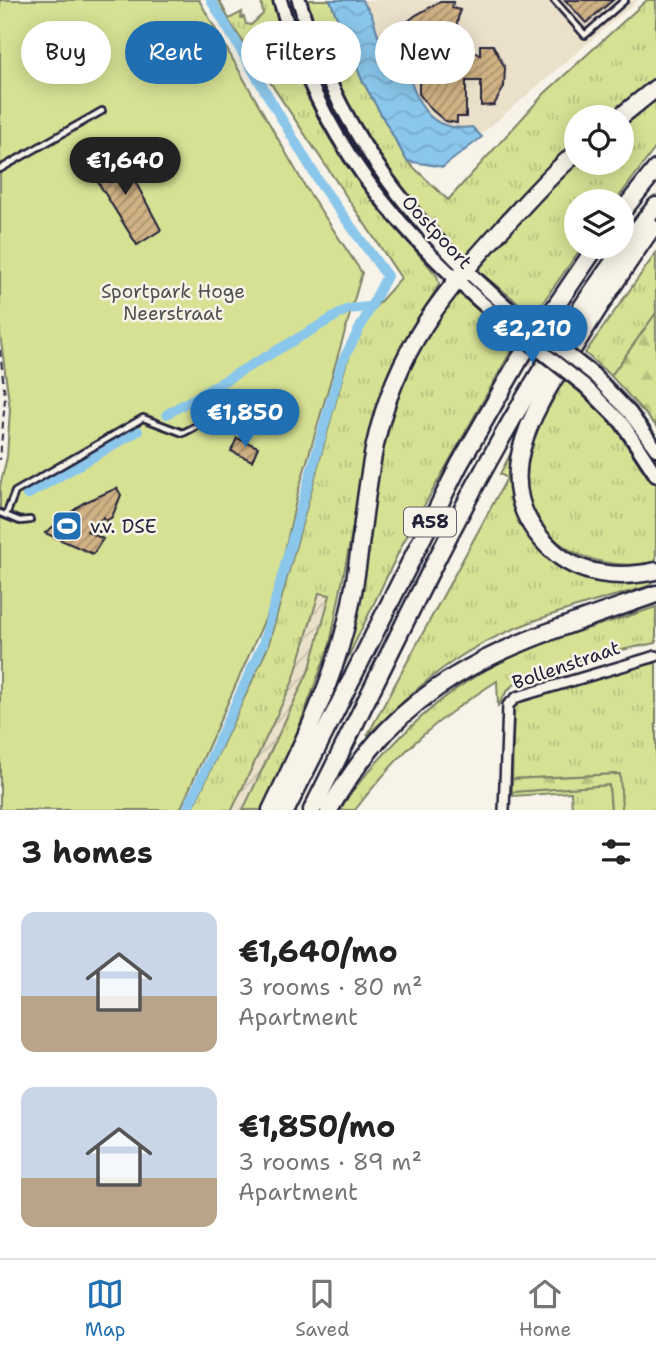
<!DOCTYPE html>
<html lang="en">
<head>
<meta charset="utf-8">
<style>
  body { margin:0; font-family:"Shantell Sans",sans-serif; background:#f2f2f2; color:#222; height:100vh; display:flex; flex-direction:column; font-size:26px; white-space:nowrap }
  * { box-sizing:border-box; margin:0 }
  p { font-size:23px; color:#767676 }
  .icon { flex:none; width:38px; height:38px; fill:none; stroke:currentColor; stroke-width:2; stroke-linecap:round; stroke-linejoin:round }
  .map { position:relative; height:810px; overflow:hidden }
  .drawer { display:flex; flex-direction:column; background:#fff; flex:1 }
  .drawer>* { flex:none }
  .guide { position:absolute; left:21px; top:21px; width:614px; height:63px; display:flex; gap:14px }
  .controls { position:absolute; left:564px; top:105px; display:grid; gap:14px }
  .controls a { display:grid; place-items:center; width:70px; height:70px; border-radius:50%; background:#fff; box-shadow:0 4px 18px #0003; font-size:35px }
  .price { position:absolute; translate:-50% -60px; padding:0 16px; border-radius:24px; background:#1f6fb2; color:#fff; font-size:23px; line-height:46px; filter:drop-shadow(0 2px 4px #0008) }
  .price::after { content:''; position:absolute; left:50%; top:42px; width:21px; height:16px; margin-left:-10px; background:inherit; clip-path:polygon(0 0,100% 0,50% 100%) }
  .price.selected { background:#222; color:#fff }
  ul { padding:0; list-style:none }
  li { display:flex; align-items:center; gap:21px; height:175px; padding:0 21px }
  li span { display:grid; place-items:center; flex:none; width:196px; height:140px; border-radius:14px; color:#555 }
  li>.icon { margin-inline-start:auto }
  span .icon { width:84px; height:84px; fill:#fffc; stroke-width:1 }
  li b { font-size:30px }
  h2 { display:flex; justify-content:space-between; align-items:center; height:84px; padding:0 21px; font-size:30px }
  .chip { padding:0 24px; border-radius:32px; background:#fff; box-shadow:0 4px 18px #0003; font-size:24px; line-height:63px }
  .chip.selected { background:#1f6fb2; color:#fff }
  .dock { display:flex; justify-content:space-around; align-items:center; height:98px; border-top:2px solid #e0e0e0; background:#fff; font-size:19px; color:#767676 }
  .dock a { display:grid; justify-items:center; gap:4px }
  .dock .selected { color:#1f6fb2 }
  .map>svg:first-child { display:block }
  .built { fill:#ebe0ca }
  .industrial { fill:url(#industrial-furrows) }
  .grass { fill:url(#grass-tufts); stroke:#7c8268; stroke-width:2 }
  .forest { fill:url(#forest-firs); stroke:#7c8268; stroke-width:2 }
  .park { fill:#d6e194; stroke:#7c8268; stroke-width:2 }
  .water { fill:url(#water-waves); stroke:#6185a5; stroke-width:2 }
  .lines { fill:none; stroke-linecap:round; stroke-linejoin:round }
  .canal { stroke:#8bc7eb; stroke-width:10 }
  .building { fill:url(#building-hatch); stroke:#22223b; stroke-width:2 }
  .lane-casing { stroke:#22223b; stroke-width:10 }
  .street-casing { stroke:#22223b; stroke-width:14 }
  .secondary-casing { stroke:#22223b; stroke-width:18 }
  .highway-casing { stroke:#22223b; stroke-width:21 }
  .path { stroke:#22223b; stroke-width:2; stroke-dasharray:7 5; stroke-linecap:butt }
  .lane { stroke:#f7f3e8; stroke-width:4.5 }
  .street { stroke:#f7f3e8; stroke-width:9 }
  .secondary { stroke:#f7f3e8; stroke-width:12 }
  .highway { stroke:#f7f3e8; stroke-width:16 }
  .secondary-bridge-casing { stroke:#22223b; stroke-width:18; stroke-linecap:butt }
  .secondary-bridge { stroke:#f7f3e8; stroke-width:12 }
  .labels { text-anchor:middle; dominant-baseline:central; stroke-width:5; stroke-linejoin:round; paint-order:stroke }
  .shield { fill:#f7f3e8; stroke:#62616f; stroke-width:2 }
  .shield-label { font-size:18px; font-weight:bold; fill:#22223b }
  .street-label { font-size:19px; fill:#22223b; stroke:#f7f3e8 }
  .park-label { font-size:19px; fill:#4f5251; stroke:#f7f3e8 }
  .poi-label { font-size:19px; fill:#22223b; stroke:#f7f3e8; text-anchor:start }
</style>
</head>
<body>
<div class="map">
<svg width="656" height="810" viewBox="0 0 656 810">
  <defs>
    <pattern id="industrial-furrows" width="10" height="10" patternUnits="userSpaceOnUse" patternTransform="scale(1.75)"><rect width="10" height="10" fill="#ebe0ca"/><path d="M-1 1l2-2M0 10L10 0M9 11l2-2" fill="none" stroke="#c9c0ae"/></pattern>
    <pattern id="grass-tufts" width="24" height="20" patternUnits="userSpaceOnUse" patternTransform="scale(1.75)"><rect width="24" height="20" fill="#d6e194"/><path d="M3 7l-1-3M5 7V3M7 7l1-3M15 17l-1-3M17 17v-4M19 17l1-3" fill="none" stroke="#b7c180"/></pattern>
    <pattern id="forest-firs" width="22" height="20" patternUnits="userSpaceOnUse" patternTransform="scale(1.75)"><rect width="22" height="20" fill="#d6e194"/><path d="M5 1l3.5 6h-7zM16 11l3.5 6h-7z" fill="#b7c180"/></pattern>
    <pattern id="water-waves" width="16" height="10" patternUnits="userSpaceOnUse" patternTransform="scale(1.75)"><rect width="16" height="10" fill="#8bc7eb"/><path d="M0 5q4-4 8 0t8 0" fill="none" stroke="#78abca"/></pattern>
    <pattern id="building-hatch" width="6" height="6" patternUnits="userSpaceOnUse" patternTransform="scale(1.75)"><rect width="6" height="6" fill="#d0b284"/><path d="M-1 1l2-2M0 6l6-6M5 7l2-2" fill="none" stroke="#a8906d"/></pattern>
  </defs>
  <rect width="100%" height="100%" fill="#f7f3e8"/>
  <filter id="ink" filterUnits="userSpaceOnUse"><feTurbulence type="fractalNoise" baseFrequency=".0143" numOctaves="2"/><feDisplacementMap in="SourceGraphic" scale="14" xChannelSelector="R" yChannelSelector="G"/><feConvolveMatrix kernelMatrix="1 2 1 2 8 2 1 2 1" color-interpolation-filters="sRGB"/></filter>
  <g filter="url(#ink)">
    <!-- built -->
    <path class="built" d="M349,0H638L443,167Z"/>
    <!-- industrial -->
    <path class="industrial" d="M319,592L331,595L310,668L243,810H232L293,682Z"/>
    <!-- grass -->
    <path class="grass" d="M215,0H219L229,19L242,12L241,18L244,17L246,24L251,25L263,14L261,0H273C286,37 298,76 316,111C347,172 393,223 437,276L439,284L399,357L369,446L330,644L292,746L263,810H243L310,668L330,595L319,593L293,681L232,810H192L268,647L349,354L369,314L401,278Z
      M306,0H330L362,80L407,161L448,200L545,93L647,0H656V78L604,117H576V142L474,253L462,256C385,188 335,99 306,0Z
      M656,96V147L616,201H576V247H582L534,315L473,267L576,163H621V123Z
      M656,253V313L611,376L585,353Z
      M456,288L519,337L402,545L313,730L399,381Z
      M566,375L611,417L656,483V562C585,576 513,534 529,454C535,425 554,402 566,375Z
      M521,433L513,473L550,553L649,577L652,585C585,605 511,621 452,662C421,683 394,710 367,736L507,478L500,474Z
      M656,607V643C618,650 548,666 514,685C506,689 503,698 498,706L497,681C433,722 402,749 355,810H337C381,754 434,695 499,663C549,638 603,625 656,607Z
      M656,663V810H622L619,774L512,779L514,706C548,684 616,671 656,663Z
      M609,785L611,810H572L571,792L512,796V792Z"/>
    <!-- forest -->
    <path class="forest" d="M656,313V426L611,376Z
      M620,774L622,810H611L609,785L512,792V779Z"/>
    <!-- park -->
    <path class="park" d="M0,0H199L306,188L362,273L298,492L274,599L180,810H0V486L7,457L10,409L0,334Z"/>
    <!-- water -->
    <path class="water" d="M330,0H362L372,15L381,45L417,54L408,73C419,108 431,132 472,127L482,137L443,167L407,161L362,80Z"/>
    <g class="lines">
      <!-- canal -->
      <path class="canal" d="M167,414L348,309L369,307
        M27,495L138,431
        M187,810L263,644L342,362L387,276L321,185L211,0"/>
    </g>
    <!-- building -->
    <path class="building" d="M565,0H613L586,23Z
      M440,2H453L452,8L460,10L451,50L468,47L480,55V45H493L505,68L504,87L494,105L481,106V81H466V117H457V123L445,121L432,110L419,94V71L440,70L439,53L404,45L407,36L401,34L406,23L416,15Z
      M120,153L161,230L137,245L91,171L95,158Z
      M257,401L261,407L238,420L234,414Z
      M237,438L258,447L252,461L231,451Z
      M117,488L121,495L112,517L106,521L104,517L87,531L103,539L93,554L45,533L83,503Z"/>
    <g class="lines">
      <!-- lane casing -->
      <g class="lane-casing">
        <path id="lane" d="M554,0L585,35L625,0
          M0,169L102,111
          M0,513L20,521L30,520
          M6,515L15,492L143,418L183,433L218,415"/>
      </g>
      <!-- street casing -->
      <g class="street-casing">
        <path id="street" d="M504,810L508,705L517,697L656,656"/>
      </g>
      <!-- secondary casing -->
      <g class="secondary-casing">
        <path id="secondary" d="M280,0C318,137 393,227 499,318
          M299,0C334,124 409,223 506,306
          M593,374L630,413L656,449
          M585,386L622,423L656,475"/>
      </g>
      <!-- highway casing -->
      <g class="highway-casing">
        <path id="highway" d="M620,117L656,88
          M621,213L656,169
          M652,228C626,265 602,302 579,339C538,404 480,482 551,549C579,576 619,579 656,571
          M271,810C299,751 329,692 345,629C361,568 362,506 375,445C396,348 444,292 509,221C530,198 552,173 576,153
          M286,810L459,465L519,360L596,247
          M312,810C416,604 510,387 656,206
          M329,810C410,668 512,645 656,594"/>
      </g>
      <!-- path -->
      <path class="path" d="M0,350L5,398L0,460"/>
      <!-- lane -->
      <use href="#lane" class="lane"/>
      <!-- street -->
      <use href="#street" class="street"/>
      <!-- secondary -->
      <use href="#secondary" class="secondary"/>
      <!-- highway -->
      <use href="#highway" class="highway"/>
      <!-- secondary-bridge casing -->
      <g class="secondary-bridge-casing">
        <path id="secondary-bridge" d="M506,306L593,374
          M499,318L585,386"/>
      </g>
      <!-- secondary-bridge -->
      <use href="#secondary-bridge" class="secondary-bridge"/>
    </g>
  </g>
  <!-- icons -->
  <defs>
    <g id="stadium-square" transform="scale(1.575)"><rect x="-9" y="-9" width="18" height="18" rx="4" fill="#1f6fb2" stroke="#f7f3e8"/><path d="M0-5a6.5 5 0 1 0 0 10a6.5 5 0 1 0 0-10ZM-3.5-1.8h7v3.6h-7Z" fill="#fff"/></g>
  </defs>
  <g fill-rule="evenodd">
    <use href="#stadium-square" x="67" y="526"/>
  </g>
  <g class="labels">
    <!-- shield labels -->
    <rect class="shield" x="404" y="507.5" width="52" height="29" rx="5"/>
    <g class="shield-label">
      <text x="430" y="522">A58</text>
    </g>
    <!-- street labels -->
    <g class="street-label">
      <text transform="translate(437 232) rotate(47)">Oostpoort</text>
      <text transform="translate(566 665) rotate(-19)">Bollenstraat</text>
    </g>
    <!-- park labels -->
    <g class="park-label">
      <text x="173" y="291">Sportpark Hoge<tspan x="173" dy="22">Neerstraat</tspan></text>
    </g>
    <!-- poi labels -->
    <g class="poi-label">
      <text x="90" y="526">v.v. DSE</text>
    </g>
  </g>
</svg>
<div class="controls">
<a><svg class="icon" aria-label="locate" viewBox="0 0 24 24"><circle cx="12" cy="12" r="6"/><path d="M12 2v4M12 18v4M2 12h4M18 12h4"/></svg></a>
<a><svg class="icon" aria-label="layers" viewBox="0 0 24 24"><path d="M12 4l9 5-9 5-9-5zM3 14l9 5 9-5"/></svg></a>
</div>
<b class="price selected" style="left:125px;top:197px">€1,640</b>
<b class="price" style="left:532px;top:365px">€2,210</b>
<b class="price" style="left:245px;top:449px">€1,850</b>
<div class="guide">
<a class="chip">Buy</a>
<a class="chip selected">Rent</a>
<a class="chip">Filters</a>
<a class="chip">New</a>
</div>
</div>
<section class="drawer">
<h2>3 homes<svg class="icon" aria-label="filters" viewBox="0 0 24 24"><path d="M4 7h16M4 17h16"/><circle cx="9" cy="7" r="2"/><circle cx="15" cy="17" r="2"/></svg></h2>
<ul>
<li><span style="background:linear-gradient(#c9d6e8 60%,#b9a48a 0)"><svg class="icon" aria-label="home" viewBox="0 0 24 24"><path d="M3 11l9-7 9 7M6 9v11h12V9"/></svg></span><div><b>€1,640/mo</b><p>3 rooms · 80 m²</p><p>Apartment</p></div></li>
<li><span style="background:linear-gradient(#c9d6e8 65%,#b9a48a 0)"><svg class="icon" aria-label="home" viewBox="0 0 24 24"><path d="M3 11l9-7 9 7M6 9v11h12V9"/></svg></span><div><b>€1,850/mo</b><p>3 rooms · 89 m²</p><p>Apartment</p></div></li>
</ul>
</section>
<nav class="dock">
<a class="selected"><svg class="icon" aria-label="map" viewBox="0 0 24 24"><path d="M3 6l6-2 6 2 6-2v14l-6 2-6-2-6 2zM9 4v14M15 6v14"/></svg>Map</a>
<a><svg class="icon" aria-label="saved" viewBox="0 0 24 24"><path d="M7 4h10v16l-5-4-5 4z"/></svg>Saved</a>
<a><svg class="icon" aria-label="home" viewBox="0 0 24 24"><path d="M3 11l9-7 9 7M6 9v11h12V9"/></svg>Home</a>
</nav>
</body>
</html>
